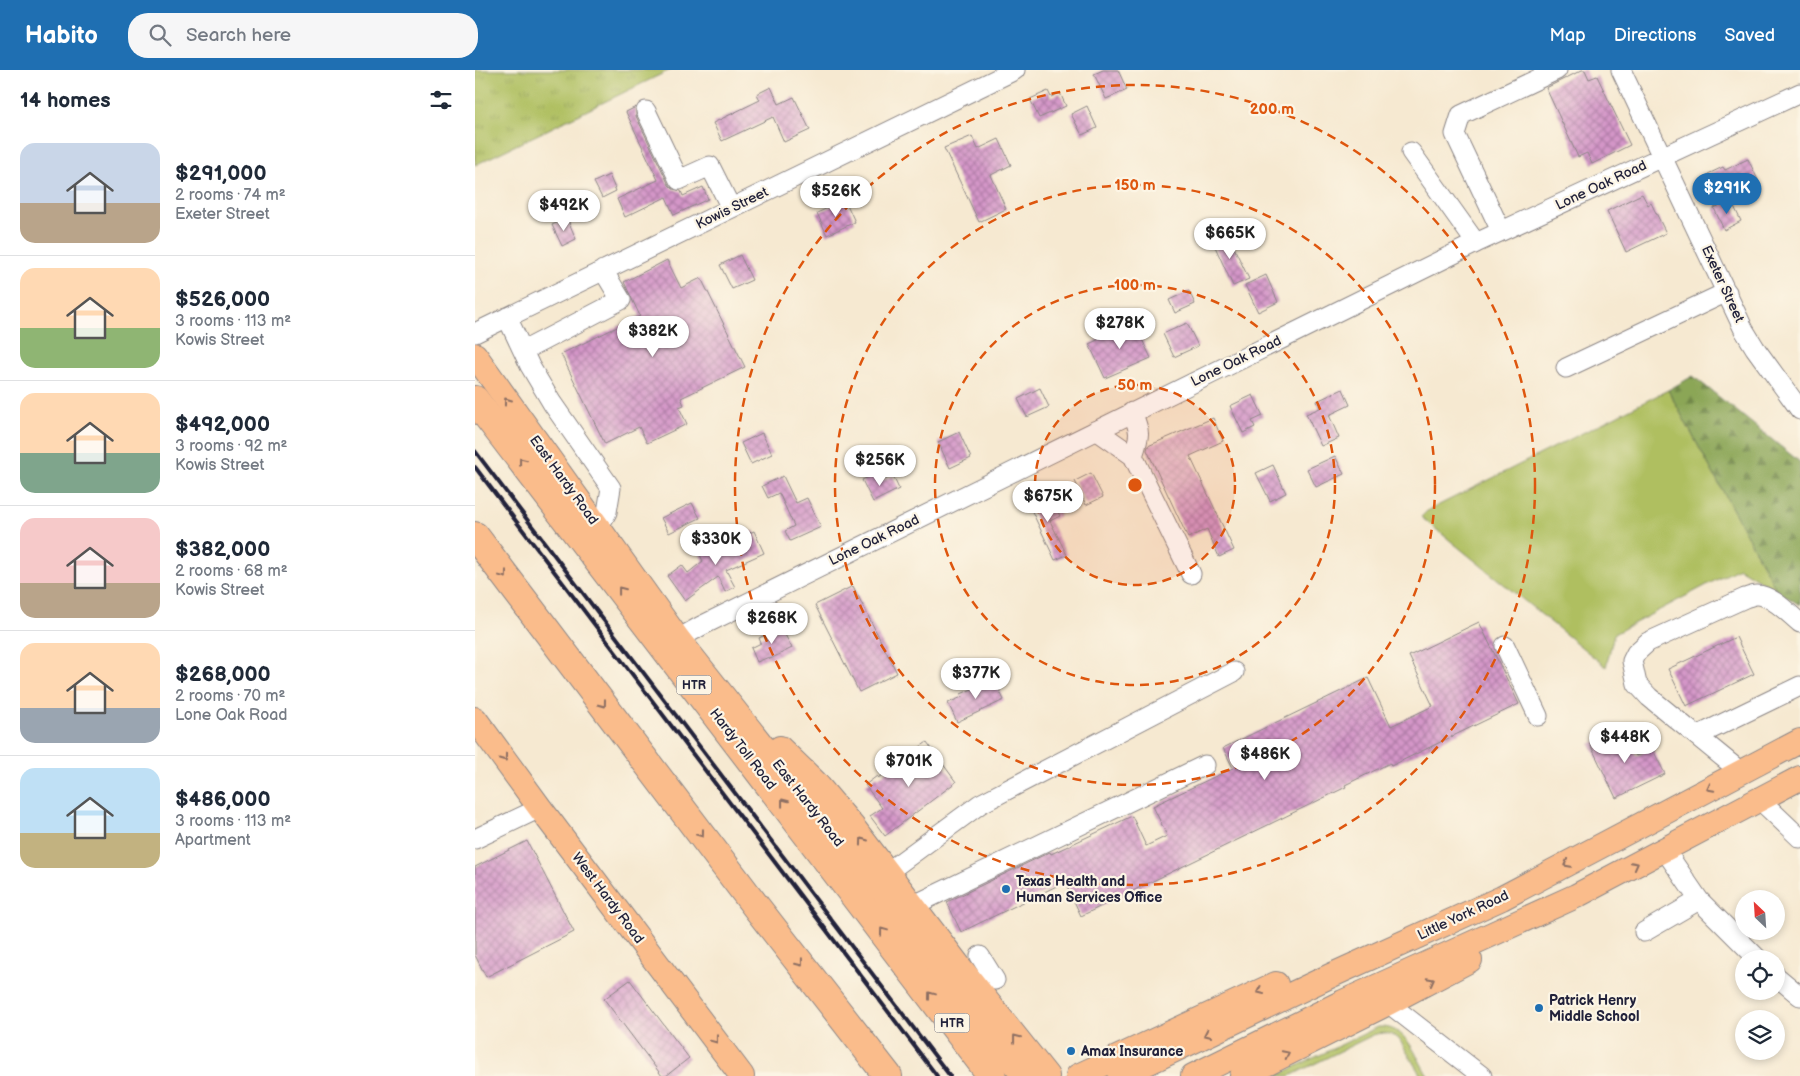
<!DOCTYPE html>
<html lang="en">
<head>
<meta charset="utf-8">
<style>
  body { margin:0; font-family:"Balsamiq Sans",sans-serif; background:#f6f6f7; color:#1f2937; height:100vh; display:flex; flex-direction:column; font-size:19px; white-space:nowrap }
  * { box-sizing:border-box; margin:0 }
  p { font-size:16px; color:#747a83 }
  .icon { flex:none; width:28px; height:28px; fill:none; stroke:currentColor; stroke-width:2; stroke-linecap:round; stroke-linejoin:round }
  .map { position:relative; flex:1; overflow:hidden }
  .side { display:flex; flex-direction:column; background:#fff; width:475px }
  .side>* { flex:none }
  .needle { width:32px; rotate:335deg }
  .tools { position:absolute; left:1260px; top:820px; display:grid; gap:10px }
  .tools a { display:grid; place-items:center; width:50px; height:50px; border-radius:50%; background:#fff; box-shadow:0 2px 8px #0003; font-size:25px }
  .price { position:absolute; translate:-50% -42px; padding:0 11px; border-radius:18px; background:#fff; color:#222; font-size:16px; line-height:32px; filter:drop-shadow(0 1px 2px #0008) }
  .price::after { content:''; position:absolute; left:50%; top:30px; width:15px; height:11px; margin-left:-8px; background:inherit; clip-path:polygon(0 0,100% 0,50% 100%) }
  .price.active { background:#1f6fb2; color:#fff }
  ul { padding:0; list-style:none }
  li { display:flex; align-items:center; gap:15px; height:125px; padding:0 20px }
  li+li { border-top:1px solid #e0e1e3 }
  li span { display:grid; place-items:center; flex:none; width:140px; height:100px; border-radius:15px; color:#555 }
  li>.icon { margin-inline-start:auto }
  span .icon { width:60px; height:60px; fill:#fffc; stroke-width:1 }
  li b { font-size:21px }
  h2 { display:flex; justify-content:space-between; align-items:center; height:60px; padding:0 20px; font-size:21px }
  header { display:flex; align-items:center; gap:30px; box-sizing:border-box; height:70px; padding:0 25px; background:#1f6fb2; color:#fff }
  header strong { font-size:24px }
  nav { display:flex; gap:28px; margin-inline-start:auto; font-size:18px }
  .search { width:350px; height:45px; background:#f6f6f7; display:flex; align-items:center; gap:12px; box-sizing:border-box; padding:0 18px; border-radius:20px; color:#747a83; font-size:19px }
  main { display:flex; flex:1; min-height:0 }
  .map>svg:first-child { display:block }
  .green { fill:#afbf61; stroke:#68704e }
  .forest { fill:url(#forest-firs); stroke:#566449 }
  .park { fill:url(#park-tufts); stroke:#68704e }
  .building { fill:url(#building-cross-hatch) }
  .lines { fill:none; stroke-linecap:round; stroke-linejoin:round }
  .minor-casing { stroke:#8c8686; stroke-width:21 }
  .major-casing { stroke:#8c8686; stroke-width:26 }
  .highway-casing { stroke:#8c8686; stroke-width:30 }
  .minor { stroke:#fff; stroke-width:19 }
  .major { stroke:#fabc8b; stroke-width:24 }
  .highway { stroke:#fabc8b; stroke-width:28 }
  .rail { stroke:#22223b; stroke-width:4 }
  .oneway { stroke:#8e6f63 }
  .ring { fill:none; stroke:#de560e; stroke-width:2.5; stroke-dasharray:9 6 }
  .poi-dot { fill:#1f6fb2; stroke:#fcf5e5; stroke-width:2 }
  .labels { text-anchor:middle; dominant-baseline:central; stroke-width:4.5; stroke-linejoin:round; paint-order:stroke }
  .shield { fill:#fcf5e5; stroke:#63616e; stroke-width:1 }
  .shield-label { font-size:12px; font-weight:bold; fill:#22223b }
  .street-label { font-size:14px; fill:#22223b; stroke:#fcf5e5 }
  .poi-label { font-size:14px; font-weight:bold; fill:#22223b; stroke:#fcf5e5; text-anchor:start }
  .centre { fill:#de560e; stroke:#fcf5e5; stroke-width:2.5 }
  .ring-label { font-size:15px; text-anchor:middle; font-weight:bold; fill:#de560e; stroke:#fcf5e5; stroke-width:4.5; stroke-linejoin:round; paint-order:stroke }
</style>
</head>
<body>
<header>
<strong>Habito</strong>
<div class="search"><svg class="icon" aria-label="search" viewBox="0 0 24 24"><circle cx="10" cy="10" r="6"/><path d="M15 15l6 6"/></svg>Search here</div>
<nav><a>Map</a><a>Directions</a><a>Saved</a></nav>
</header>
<main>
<section class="side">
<h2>14 homes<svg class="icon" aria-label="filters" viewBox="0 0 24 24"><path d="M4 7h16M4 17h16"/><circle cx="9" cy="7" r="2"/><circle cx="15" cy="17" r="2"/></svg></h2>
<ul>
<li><span style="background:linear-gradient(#c9d6e8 60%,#b9a48a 0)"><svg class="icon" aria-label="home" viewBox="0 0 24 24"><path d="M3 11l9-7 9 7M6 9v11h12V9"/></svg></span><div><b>$291,000</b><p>2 rooms · 74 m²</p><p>Exeter Street</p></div></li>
<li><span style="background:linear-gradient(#ffd9b3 60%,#8fb573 0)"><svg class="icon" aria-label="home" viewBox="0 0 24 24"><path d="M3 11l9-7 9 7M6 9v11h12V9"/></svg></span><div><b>$526,000</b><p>3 rooms · 113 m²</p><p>Kowis Street</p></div></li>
<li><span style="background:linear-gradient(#ffd9b3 60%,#7fa58c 0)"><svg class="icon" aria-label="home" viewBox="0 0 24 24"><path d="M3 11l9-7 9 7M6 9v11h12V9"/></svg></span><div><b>$492,000</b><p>3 rooms · 92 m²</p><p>Kowis Street</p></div></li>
<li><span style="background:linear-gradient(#f6c9c9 65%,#b9a48a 0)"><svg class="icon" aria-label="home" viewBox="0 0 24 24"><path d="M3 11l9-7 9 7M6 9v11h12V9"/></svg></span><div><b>$382,000</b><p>2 rooms · 68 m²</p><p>Kowis Street</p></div></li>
<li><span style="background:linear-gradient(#ffd9b3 65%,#9aa5b1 0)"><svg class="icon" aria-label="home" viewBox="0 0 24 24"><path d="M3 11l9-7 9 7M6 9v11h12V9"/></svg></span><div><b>$268,000</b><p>2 rooms · 70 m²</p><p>Lone Oak Road</p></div></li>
<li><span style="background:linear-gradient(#bfe0f5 65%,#c2b280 0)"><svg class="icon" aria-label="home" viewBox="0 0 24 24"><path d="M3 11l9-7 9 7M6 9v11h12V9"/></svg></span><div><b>$486,000</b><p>3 rooms · 113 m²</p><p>Apartment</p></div></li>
</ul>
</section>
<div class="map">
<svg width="1325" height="1006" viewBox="0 0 1325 1006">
  <defs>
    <pattern id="forest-firs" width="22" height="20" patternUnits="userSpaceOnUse" patternTransform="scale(1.25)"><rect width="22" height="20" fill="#8ba657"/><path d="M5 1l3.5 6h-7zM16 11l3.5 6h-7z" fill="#718749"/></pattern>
    <pattern id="park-tufts" width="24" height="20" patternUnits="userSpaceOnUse" patternTransform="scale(1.25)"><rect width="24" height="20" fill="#afbf61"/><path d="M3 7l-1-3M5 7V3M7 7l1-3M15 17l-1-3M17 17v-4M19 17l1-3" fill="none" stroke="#96a455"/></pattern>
    <pattern id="building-cross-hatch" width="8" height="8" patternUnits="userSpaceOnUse" patternTransform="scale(1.25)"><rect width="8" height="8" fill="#d496c8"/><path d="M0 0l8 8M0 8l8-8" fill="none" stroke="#ac7aa4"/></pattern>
  </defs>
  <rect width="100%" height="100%" fill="#fcf5e5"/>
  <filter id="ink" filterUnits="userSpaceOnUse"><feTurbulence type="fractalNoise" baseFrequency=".02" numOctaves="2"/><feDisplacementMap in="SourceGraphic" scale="10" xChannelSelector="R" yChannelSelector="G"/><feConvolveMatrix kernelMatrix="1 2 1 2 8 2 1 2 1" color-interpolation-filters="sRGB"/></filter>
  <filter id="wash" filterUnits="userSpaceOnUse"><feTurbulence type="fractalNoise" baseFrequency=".0096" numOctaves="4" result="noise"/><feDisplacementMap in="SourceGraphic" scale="20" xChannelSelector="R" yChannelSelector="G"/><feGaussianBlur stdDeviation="1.12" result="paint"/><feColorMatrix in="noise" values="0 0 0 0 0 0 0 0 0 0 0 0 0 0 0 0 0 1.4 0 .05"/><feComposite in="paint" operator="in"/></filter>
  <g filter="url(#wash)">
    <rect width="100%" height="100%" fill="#f6e9d1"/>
    <!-- green -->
    <path class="green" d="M1193,320L1302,521L1264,498L1139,564L1131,597L946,447L952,441Z
      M903,957C932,955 940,985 953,1006H946L924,969C916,963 908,962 898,965L815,1006H801Z"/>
    <!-- forest -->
    <path class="forest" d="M1218,306L1325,392V535L1302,521L1193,320Z"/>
    <!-- park -->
    <path class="park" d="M0,0H195L0,95Z"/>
    <g id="blocks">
      <!-- building -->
      <path class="building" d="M628,0H643L652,20L631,29L619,4Z
        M1107,0H1110L1114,9L1122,6L1155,75L1117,94L1112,83L1103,87L1071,18Z
        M296,17L304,34L319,27L335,60L309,72L298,47L247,71L238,53L285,30L282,24Z
        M573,21L576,27L585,23L591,36L564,48L555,29Z
        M612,36L622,58L607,65L596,44Z
        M161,37V46L194,115L198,119L206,121L208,126L228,117L233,129L199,145L191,127L150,147L142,129L183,110L151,42Z
        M497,66L503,79L524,69L536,95L516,105L531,139L504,152L469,78Z
        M1273,89L1283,110L1245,128L1233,104L1248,97L1250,100Z
        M134,105L141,121L127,128L119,112Z
        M1167,124L1173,135L1176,133L1191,163L1151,182L1132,141Z
        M370,130L380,152L352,165L342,143Z
        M1256,130L1266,151L1249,160L1239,138Z
        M92,148L101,169L87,176L77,155Z
        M752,163L774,209L758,216L737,170Z
        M265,185L277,210L257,219L245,195Z
        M192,190L206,218L226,208L270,297L206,328L209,335L204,337L212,354L172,373L164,357L130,374L86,284L165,246L149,212Z
        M791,205L803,232L783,242L770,215Z
        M714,221L720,234L700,243L694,230Z
        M658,251L676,288L630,308L614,274L641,261L640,259Z
        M712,253L723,276L699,287L688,264Z
        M565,318L574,337L552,347L543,329Z
        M868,319L875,335L854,345L864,368L846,376L831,344L845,338L842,331Z
        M778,325L788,346L777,351L780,357L768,363L755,336Z
        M738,348L748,371L715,386L759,480L744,487L732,459L713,468L672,380L673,376Z
        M484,362L496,388L475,398L463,372Z
        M287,363L297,384L276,394L266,373Z
        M860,386L869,404L841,417L832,399Z
        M798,395L811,423L795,431L781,403Z
        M616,403L628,427L611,435L600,411Z
        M400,404L404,412L418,406L424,419L398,432L387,410Z
        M308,406L321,433L332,428L346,457L315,471L310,461L319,456L304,423L293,428L287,416Z
        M574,423L585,446L575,451L592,485L580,490L553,433Z
        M217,433L225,448L194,463L186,448Z
        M279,461L289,483L251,500L260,517L250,522L243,507L210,531L192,506L207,495L213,503L228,491L225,485Z
        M378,516L422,603L384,622L340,535Z
        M1004,552L1044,634L916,696L915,693L870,715L871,717L606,846L590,812L486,862L472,832L575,782L576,784L657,746L671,776L692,766L678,736L758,698L748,678L893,608L916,656L958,636L934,586Z
        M306,557L317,578L295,589L294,587L282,592L276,578L286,573L284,568Z
        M1261,567L1279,604L1211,636L1193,599Z
        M519,609L529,630L482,652L473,633L487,627L486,624Z
        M1148,659L1161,686L1177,678L1190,704L1141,728L1115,674Z
        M452,672L481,712L410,766L395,746L407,738L390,715L402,706L403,708Z
        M52,771L99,862L11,907L0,885V797Z
        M155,910L214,988L191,1006H187L129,929Z"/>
    </g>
  </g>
  <g filter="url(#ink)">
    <use href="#blocks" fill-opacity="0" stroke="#8c8686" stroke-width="1"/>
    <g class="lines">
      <!-- minor casing -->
      <g class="minor-casing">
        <path id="minor" d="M1146,0L1269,260L1280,278L1325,340
          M171,41L204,110L235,96L256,138
          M936,82L1001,173
          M1026,161L980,64L986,45L1082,0
          M32,247L55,296L77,333L136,418L132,442L123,458
          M0,263L540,0
          M48,281L146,230L128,200
          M1091,298L1252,222
          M657,342C666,363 665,365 658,386
          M621,360L658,386L716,504
          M203,569L226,556L1001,173L1325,23
          M1030,576L1063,646
          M1222,666L1325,616
          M1266,702L1174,627L1162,614L1157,591L1161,583L1173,572L1270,528C1274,527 1278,525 1282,525C1297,525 1314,544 1325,553
          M1284,729L1325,768
          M0,769L65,738
          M1189,779L1224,830L1283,889
          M411,803L505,734L759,602
          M437,836L730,695
          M1169,862L1224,830
          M505,886L520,910
          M1301,906L1325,926
          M913,933L1007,1006"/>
      </g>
      <!-- major casing -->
      <g class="major-casing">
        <path id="major" d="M0,285L203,569L549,1006
          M0,649L65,738L267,1006
          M305,678L339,711L378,757L484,896L572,1006
          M603,1006L801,914
          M645,1006L855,906L1027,828L1325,671
          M718,1006L868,932L1101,826L1325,708
          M767,1006L913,933L995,890"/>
      </g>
      <!-- highway casing -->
      <g class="highway-casing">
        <path id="highway" d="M0,330L517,1006
          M0,466L282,838L413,1006"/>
      </g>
      <!-- minor -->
      <use href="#minor" class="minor"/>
      <!-- major -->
      <use href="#major" class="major"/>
      <!-- highway -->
      <use href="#highway" class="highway"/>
      <!-- rail -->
      <path class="rail" d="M0,381L475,1006
        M0,397L462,1006"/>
    </g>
    <!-- one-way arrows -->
    <defs><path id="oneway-chevron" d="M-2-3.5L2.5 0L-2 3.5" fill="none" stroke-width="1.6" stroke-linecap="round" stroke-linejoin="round" transform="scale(1.25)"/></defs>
    <g class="oneway">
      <use href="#oneway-chevron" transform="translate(32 331) rotate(-126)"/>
      <use href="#oneway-chevron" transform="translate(47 391) rotate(-128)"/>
      <use href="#oneway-chevron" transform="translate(29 505) rotate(53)"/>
      <use href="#oneway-chevron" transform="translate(146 520) rotate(-128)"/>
      <use href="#oneway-chevron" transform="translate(128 634) rotate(53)"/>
      <use href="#oneway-chevron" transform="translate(29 688) rotate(54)"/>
      <use href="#oneway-chevron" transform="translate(1235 718) rotate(152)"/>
      <use href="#oneway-chevron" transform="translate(309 732) rotate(-128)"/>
      <use href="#oneway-chevron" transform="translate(226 764) rotate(53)"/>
      <use href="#oneway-chevron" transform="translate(388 771) rotate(-126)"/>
      <use href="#oneway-chevron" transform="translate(1092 794) rotate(152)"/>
      <use href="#oneway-chevron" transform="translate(1160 795) rotate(-28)"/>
      <use href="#oneway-chevron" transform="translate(408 861) rotate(-127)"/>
      <use href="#oneway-chevron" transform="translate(325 893) rotate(52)"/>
      <use href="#oneway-chevron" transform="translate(956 911) rotate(-28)"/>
      <use href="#oneway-chevron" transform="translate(785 921) rotate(156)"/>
      <use href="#oneway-chevron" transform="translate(456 925) rotate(-127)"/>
      <use href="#oneway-chevron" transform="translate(732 964) rotate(155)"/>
      <use href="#oneway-chevron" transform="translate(541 968) rotate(-128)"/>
      <use href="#oneway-chevron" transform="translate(240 970) rotate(53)"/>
      <use href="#oneway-chevron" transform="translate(811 984) rotate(-26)"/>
    </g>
  </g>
  <!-- distance rings -->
  <circle cx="660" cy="415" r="100" fill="#de560e" fill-opacity=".12"/>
  <g class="ring">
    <circle cx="660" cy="415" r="100"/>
    <circle cx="660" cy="415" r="200"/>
    <circle cx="660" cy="415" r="300"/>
    <circle cx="660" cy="415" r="400"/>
  </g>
  <!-- markers -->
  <g class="poi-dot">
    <circle cx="531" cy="819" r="5"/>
    <circle cx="1064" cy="938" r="5"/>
    <circle cx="596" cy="981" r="5"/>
  </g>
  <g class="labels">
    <!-- shield labels -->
    <g class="shield">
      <rect x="201.5" y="605.5" width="35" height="19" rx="4"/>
      <rect x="459.5" y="943.5" width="35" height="19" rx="4"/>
    </g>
    <g class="shield-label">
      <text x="219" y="615">HTR</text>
      <text x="477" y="953">HTR</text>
    </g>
    <!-- street labels -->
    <g class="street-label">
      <text transform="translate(1126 115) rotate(-25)">Lone Oak Road</text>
      <text transform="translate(257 138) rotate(-26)">Kowis Street</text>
      <text transform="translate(1248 214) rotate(65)">Exeter Street</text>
      <text transform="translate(761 291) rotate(-26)">Lone Oak Road</text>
      <text transform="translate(89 410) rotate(54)">East Hardy Road</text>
      <text transform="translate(399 470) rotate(-26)">Lone Oak Road</text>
      <text transform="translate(268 679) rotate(52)">Hardy Toll Road</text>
      <text transform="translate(333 733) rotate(52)">East Hardy Road</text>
      <text transform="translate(133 828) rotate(53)">West Hardy Road</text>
      <text transform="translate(988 845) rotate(-25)">Little York Road</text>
    </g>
    <!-- poi labels -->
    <g class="poi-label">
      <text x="541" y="811">Texas Health and<tspan x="541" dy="16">Human Services Office</tspan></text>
      <text x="1074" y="930">Patrick Henry<tspan x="1074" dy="16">Middle School</tspan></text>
      <text x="606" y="981">Amax Insurance</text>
    </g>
  </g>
  <circle cx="660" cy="415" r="8" class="centre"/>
  <g class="ring-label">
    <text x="797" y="44">200 m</text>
    <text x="660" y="120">150 m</text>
    <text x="660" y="220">100 m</text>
    <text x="660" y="320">50 m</text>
  </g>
</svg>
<div class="tools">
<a><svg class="needle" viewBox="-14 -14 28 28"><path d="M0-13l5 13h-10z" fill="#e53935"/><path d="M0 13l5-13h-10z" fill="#747a83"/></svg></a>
<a><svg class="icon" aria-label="locate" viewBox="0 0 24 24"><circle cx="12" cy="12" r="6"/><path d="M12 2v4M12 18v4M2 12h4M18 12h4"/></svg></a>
<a><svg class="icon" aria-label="layers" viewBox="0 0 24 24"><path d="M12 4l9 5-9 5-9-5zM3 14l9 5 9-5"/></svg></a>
</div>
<b class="price active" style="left:1252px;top:145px">$291K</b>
<b class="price" style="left:361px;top:148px">$526K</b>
<b class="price" style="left:89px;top:162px">$492K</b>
<b class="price" style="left:755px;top:190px">$665K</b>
<b class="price" style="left:645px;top:280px">$278K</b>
<b class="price" style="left:178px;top:288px">$382K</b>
<b class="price" style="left:405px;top:417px">$256K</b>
<b class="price" style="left:573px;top:453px">$675K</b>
<b class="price" style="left:241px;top:496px">$330K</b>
<b class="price" style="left:297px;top:575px">$268K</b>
<b class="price" style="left:501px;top:630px">$377K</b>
<b class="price" style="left:1150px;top:694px">$448K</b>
<b class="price" style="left:790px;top:711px">$486K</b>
<b class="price" style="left:434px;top:718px">$701K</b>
</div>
</main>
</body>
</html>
